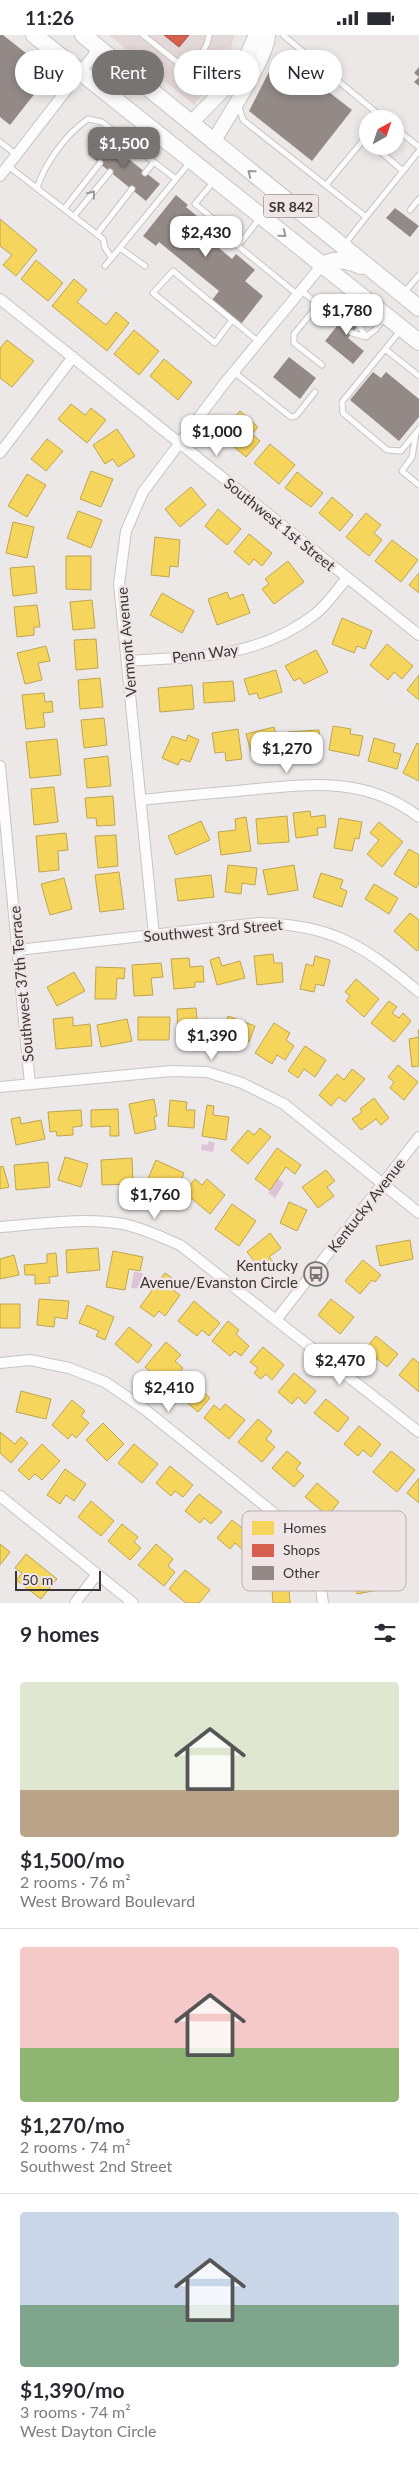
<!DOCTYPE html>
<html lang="en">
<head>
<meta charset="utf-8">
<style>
  body { margin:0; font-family:Lato,sans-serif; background:#f2f2f3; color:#2b2b33; height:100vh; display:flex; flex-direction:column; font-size:19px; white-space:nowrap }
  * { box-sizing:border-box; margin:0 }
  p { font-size:16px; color:#7c7c81 }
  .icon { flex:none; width:28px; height:28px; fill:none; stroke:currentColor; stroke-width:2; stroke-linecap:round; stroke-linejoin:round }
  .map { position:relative; height:1568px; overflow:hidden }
  .panel { display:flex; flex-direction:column; background:#fff; flex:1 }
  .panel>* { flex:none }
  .top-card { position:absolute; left:15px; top:15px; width:390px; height:45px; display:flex; gap:10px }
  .needle { width:32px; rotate:40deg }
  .tools { position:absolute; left:359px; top:75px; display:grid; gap:10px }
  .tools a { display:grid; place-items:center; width:45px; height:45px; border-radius:50%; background:#fff; box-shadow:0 2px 8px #0003; font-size:25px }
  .scale { position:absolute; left:15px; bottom:12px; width:86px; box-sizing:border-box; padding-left:5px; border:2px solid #3a3636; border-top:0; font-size:14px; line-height:18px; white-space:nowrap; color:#3a3636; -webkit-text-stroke:4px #f0e5e6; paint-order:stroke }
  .price { position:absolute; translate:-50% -42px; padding:0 11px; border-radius:10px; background:#fff; color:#222; font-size:16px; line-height:32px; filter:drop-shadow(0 1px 2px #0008) }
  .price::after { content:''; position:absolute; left:50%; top:30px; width:15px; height:11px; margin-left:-8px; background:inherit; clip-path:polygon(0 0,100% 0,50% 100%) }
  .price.current { background:#797474; color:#fff }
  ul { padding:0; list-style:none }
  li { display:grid; align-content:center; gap:10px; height:265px; padding:0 20px }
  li+li { border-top:1px solid #e1e1e2 }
  li span { display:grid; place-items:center; height:155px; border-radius:5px; color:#555 }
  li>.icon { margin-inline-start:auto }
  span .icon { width:90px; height:90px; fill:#fffc; stroke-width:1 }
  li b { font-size:21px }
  h2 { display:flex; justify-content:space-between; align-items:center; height:60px; padding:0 20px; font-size:21px }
  .tag { padding:0 18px; border-radius:22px; background:#fff; box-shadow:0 2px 8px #0003; font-size:18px; line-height:45px }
  .tag.current { background:#797474; color:#fff }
  .status { display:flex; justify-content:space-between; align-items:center; height:35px; padding:0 25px; background:#fff; direction:ltr }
  .status svg { height:14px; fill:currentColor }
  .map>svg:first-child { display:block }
  .built { fill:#e4d7d8 }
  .water { fill:#dcc3d6 }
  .homes { fill:#f6d55c; stroke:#bea551 }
  .shops { fill:#d6604d; stroke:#a75346 }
  .building { fill:#938a88 }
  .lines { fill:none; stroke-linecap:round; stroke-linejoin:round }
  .service-casing { stroke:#c8c4c4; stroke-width:7 }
  .minor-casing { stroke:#c8c4c4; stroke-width:12 }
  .tertiary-casing { stroke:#c8c4c4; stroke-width:16 }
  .primary-casing { stroke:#c8c4c4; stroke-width:18 }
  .path { stroke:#c9c6c6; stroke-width:2; stroke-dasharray:4 2.5; stroke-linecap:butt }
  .service { stroke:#fcfcfc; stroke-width:5 }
  .minor { stroke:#fcfcfc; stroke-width:10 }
  .tertiary { stroke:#fcfcfc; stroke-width:14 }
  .primary { stroke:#fcfcfc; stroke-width:16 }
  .oneway { stroke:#9b9999 }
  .labels { text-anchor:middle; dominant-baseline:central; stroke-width:5; stroke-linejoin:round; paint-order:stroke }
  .shield { fill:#f0e5e6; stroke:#716a6b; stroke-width:1 }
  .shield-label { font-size:14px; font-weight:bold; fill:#3a3636 }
  .street-label { font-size:15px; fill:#3a3636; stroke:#f0e5e6 }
  .poi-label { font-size:15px; fill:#3a3636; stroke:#f0e5e6; text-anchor:end }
  .key { fill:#f0e5e6; stroke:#b9b0b1; stroke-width:1 }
  .key-label { font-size:14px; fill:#3a3636 }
</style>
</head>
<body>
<div class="status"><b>11:26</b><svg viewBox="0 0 49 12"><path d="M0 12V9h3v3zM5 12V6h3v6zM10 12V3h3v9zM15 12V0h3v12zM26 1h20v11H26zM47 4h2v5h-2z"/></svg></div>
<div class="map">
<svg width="419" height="1568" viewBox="0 0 419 1568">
  <rect width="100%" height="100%" fill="#ede8e8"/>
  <!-- built -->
  <path class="built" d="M109,0H234L229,22L194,70Z"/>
  <!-- water -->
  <path class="water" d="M209,1106L215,1108L213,1117L201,1115L202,1109L208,1110Z
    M277,1143L284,1148L275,1163L268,1158Z
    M134,1237L143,1238L141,1254L131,1253Z"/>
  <!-- homes -->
  <path class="homes" d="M0,184L37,215L16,241L3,230L12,220L0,211Z
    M36,225L63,248L48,266L21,244Z
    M74,244L87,255L77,267L106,290L116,277L129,288L107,316L52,271Z
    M134,295L159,316L139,340L114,319Z
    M7,305L34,326L12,352L0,343V313Z
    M164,324L192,347L178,365L150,341Z
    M71,369L85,380L91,373L106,385L87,408L58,384Z
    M240,376L258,392L252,399L260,406L246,422L220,400Z
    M117,394L135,421L118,432L113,424L105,429L93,410Z
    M47,404L63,416L46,436L31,424Z
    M270,409L295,430L279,449L254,428Z
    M91,436L113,444L101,472L80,464Z
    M297,437L323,458L311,472L285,453Z
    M27,439L46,450L27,482L8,471Z
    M191,452L206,470L180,492L165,474Z
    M332,462L353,480L340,496L319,478Z
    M218,474L241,494L227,510L205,491Z
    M78,476L102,485L91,513L67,503Z
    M366,478L381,490L374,498L382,505L369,521L346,502Z
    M13,487L34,492L27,523L6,518Z
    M249,499L272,518L262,531L254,524L249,530L234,517Z
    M155,502L180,505L178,532L170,531L169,542L151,540Z
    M392,505L418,525L401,547L375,526Z
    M66,521H91V555L66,554Z
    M288,526L304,547L274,569L262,554L269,549L265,544Z
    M34,531L37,558L13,561L10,533Z
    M419,538V558L409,550Z
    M227,557L230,564L243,559L250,578L217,590L208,564Z
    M162,558L194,576L182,598L150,580Z
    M92,565L95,593L73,595L70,567Z
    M37,570L40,592H34V600L17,602L14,572Z
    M342,583L372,596L365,614L357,611L354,618L332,609Z
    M96,604L98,633L76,635L74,605Z
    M387,609L413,631L402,644L394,637L388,645L370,630Z
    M46,611L50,626L38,628L42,645L25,649L17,618Z
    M316,615L328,637L304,649L300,643L294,646L285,631Z
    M276,635L282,657L259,664L257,658L249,660L244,644Z
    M419,640V665L407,655Z
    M100,643L103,672L80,674L78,645Z
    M233,646L235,666L204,668L203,648Z
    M192,650L194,674L160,677L158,653Z
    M44,658L45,667L52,666L53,677L43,678L45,692L26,694L22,660Z
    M104,683L107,710L84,713L81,685Z
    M333,691L351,694L350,699L363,701L359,721L329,715Z
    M274,692L281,718L268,721L267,713L251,717L246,699Z
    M238,694L242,724L226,726L225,717L215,718L212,698Z
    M319,695L321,717L290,720L288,697Z
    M188,700L199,705L190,727L181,724L178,730L162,723L172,701L186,706Z
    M374,703L395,709L393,717L401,719L397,734L368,726Z
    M57,704L61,740L30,743L26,707Z
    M417,708L419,709V746L403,738Z
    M108,721L111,751L87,753L84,724Z
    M54,752L58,787L34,790L31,754Z
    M113,761L115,790L97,791L96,783H87L85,763Z
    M310,776L311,782L325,780L326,792L317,793L318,800L296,803L293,778Z
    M287,781L289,807L258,809L256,784Z
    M246,782L251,816L221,820L218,797L236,795L235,784Z
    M339,783L362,787L359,804L355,803L352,816L334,813Z
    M201,786L210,805L176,820L168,801Z
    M379,787L403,807L382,832L367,819L379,805L370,798Z
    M66,798L68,815L58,816L59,835L39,837L36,801Z
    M116,800L118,831L98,833L95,801Z
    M409,814L419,820V848L416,853L394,839Z
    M228,830L257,833L255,850L242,848L241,859L225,857Z
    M294,830L298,855L268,860L263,835Z
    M119,837L124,874L100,877L95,840Z
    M321,838L343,845L340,853L347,856L342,872L313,862Z
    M211,840L214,862L178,866L175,844Z
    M64,843L72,874L50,880L41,849Z
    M374,849L398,863L389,879L365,864Z
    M410,878L419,885V913L417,916L394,896Z
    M273,919L274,928H282L283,947L257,950L254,921Z
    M315,921L330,925L324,951L316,949L314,957L300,954L306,929L313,931Z
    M219,922L222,931L240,926L245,943L217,950L210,925Z
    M189,923L190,932L203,931L204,947H195V952L174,954L171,924Z
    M161,928L163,942L151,943L153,960L134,961L132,930Z
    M96,932L125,933L124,944L117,943L116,964H95Z
    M74,937L85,956L57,971L47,952Z
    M356,944L379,964L364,982L346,966L350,961L345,957Z
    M389,966L397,972L392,978L399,983L403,978L411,986L394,1007L371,988Z
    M196,973L197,985L207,984L208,1005L178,1006L177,974Z
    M228,981L255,991L249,1007L235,1002L232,1011L218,1006Z
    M73,982V991L90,989L92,1011L56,1014L53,984Z
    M138,982H170L169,1005H138Z
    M127,984L132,1006L101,1012L97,990Z
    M274,988L290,998L286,1005L294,1011L285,1025L277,1020L272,1029L255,1018Z
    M418,995H419V1031L412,1032L409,1004L419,1002Z
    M305,1011L326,1025L315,1042L304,1034L298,1043L288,1036Z
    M398,1030L418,1047L404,1065L390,1053L394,1047L388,1042Z
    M352,1034L365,1044L345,1067L339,1062L331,1071L319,1060L337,1039L344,1045Z
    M374,1063L389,1083L381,1090L376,1084L361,1095L352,1084L362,1077L360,1074Z
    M154,1064L157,1081L154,1082L156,1094L135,1099L129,1069Z
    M170,1065L187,1067L186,1075H195L194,1093L168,1091Z
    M207,1070L214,1071L213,1080L229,1082L226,1105L202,1101Z
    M118,1074L119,1101H110V1091L91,1092V1075Z
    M81,1075L82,1091L73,1092V1100L57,1101L56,1096L50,1097L48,1077Z
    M20,1082L21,1089L41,1085L45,1104L16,1110L11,1084Z
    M260,1093L271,1102L248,1129L231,1115L248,1095L254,1100Z
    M277,1113L301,1130L295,1139L286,1132L270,1155L255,1144Z
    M65,1122L88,1129L81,1152L58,1145Z
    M132,1123L133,1149L102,1150L101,1125Z
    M156,1125L184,1138L175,1159L147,1146Z
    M48,1127L50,1152L16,1155L14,1130Z
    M3,1131L9,1152L0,1154V1132Z
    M326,1135L335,1146L327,1152L334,1161L318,1173L302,1152Z
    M195,1144L202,1150L207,1144L225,1160L210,1179L184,1157Z
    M289,1167L307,1175L297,1196L280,1188Z
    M232,1169L256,1186L239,1211L215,1194Z
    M270,1198L281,1213L269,1222L275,1229L264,1238L247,1217Z
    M410,1205L413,1224L380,1231L376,1211Z
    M98,1213L100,1235L67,1238L66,1215Z
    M113,1216L143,1222L140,1236L129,1234L125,1255L106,1252Z
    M56,1218L58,1241L49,1242L50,1248L35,1249V1240H25L24,1230L47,1228V1219Z
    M14,1220L19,1240L0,1244V1224Z
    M363,1225L381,1240L375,1247L372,1245L360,1259L345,1246Z
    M165,1238L172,1243L166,1250L180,1260L165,1281L159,1276L154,1282L140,1272Z
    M39,1264L69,1266L67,1284L55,1282L54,1292L37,1290Z
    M331,1264L354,1282L340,1299L318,1280Z
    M194,1266L220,1288L209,1301L202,1295L197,1301L178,1286Z
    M0,1269H20V1293H0Z
    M87,1270L114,1282L105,1305L96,1301L99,1296L79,1288Z
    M228,1286L239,1295L236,1299L249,1311L241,1321L235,1316L230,1321L212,1306Z
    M129,1292L152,1310L138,1328L115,1309Z
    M376,1301L398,1319L387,1332L365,1314Z
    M166,1307L181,1320L175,1326L183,1333L168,1351L145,1332Z
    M263,1312L284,1330L272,1345L266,1339L261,1344L254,1338L258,1333L250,1327Z
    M413,1323L419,1328V1357L399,1340Z
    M294,1338L316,1356L305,1369L298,1362L292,1369L278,1357Z
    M194,1349L210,1363L198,1377L175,1357L181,1350L188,1356Z
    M21,1356L51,1364L46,1384L16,1377Z
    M326,1364L349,1383L338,1397L314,1378Z
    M72,1365L85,1376L81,1381L89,1388L76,1403L72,1399L68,1404L52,1390Z
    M225,1369L245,1385L229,1404L204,1383L214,1370L220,1375Z
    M258,1384L272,1396L266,1404L275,1412L262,1427L238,1407Z
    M103,1388L124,1409L107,1426L86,1405Z
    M359,1391L381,1409L371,1422L363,1415L358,1421L344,1409Z
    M0,1397L15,1409L21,1402L28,1408L11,1428L0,1418Z
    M42,1409L60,1426L42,1445L35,1439L29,1445L18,1435Z
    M134,1409L158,1429L142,1448L118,1428Z
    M287,1416L301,1428L296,1434L304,1441L294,1452L272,1433Z
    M391,1416L415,1435L397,1457L373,1437Z
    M170,1431L193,1450L183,1462L175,1456L171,1461L156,1448Z
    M65,1434L86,1449L74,1466L66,1460L60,1469L47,1460Z
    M419,1443V1468L407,1458Z
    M317,1448L339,1467L328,1481L305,1462Z
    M199,1459L222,1477L211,1489L204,1483L200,1488L185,1476Z
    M91,1466L114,1486L101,1501L78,1482Z
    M232,1485L255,1503L244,1516L235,1508L230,1514L217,1503Z
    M122,1489L138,1502L134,1507L141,1513L130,1525L108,1506Z
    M0,1509L10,1517L0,1530Z
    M156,1509L173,1524L168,1531L175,1537L164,1551L138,1530Z
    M26,1519L57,1544L41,1564L16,1545L22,1538L15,1533Z
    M372,1526L378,1555L357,1559L351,1530Z
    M185,1535L210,1555L199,1568H186L169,1554Z
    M289,1553L290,1568H273L272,1554Z"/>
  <!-- shops -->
  <path class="shops" d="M164,0H189L179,12Z"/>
  <!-- building -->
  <path class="building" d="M0,0H3L51,38L10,90L0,82Z
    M290,20L324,47L321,51L352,75L312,126L249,76L276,23L283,29Z
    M419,32V51L414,47L419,42L414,38Z
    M101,102L160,149L146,166L88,119Z
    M176,160L188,170L186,172L220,200L213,208L232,224L236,219L255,235L245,246L263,261L241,289L212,265L219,256L159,207L156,211L143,201Z
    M395,173L419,191L410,202L386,183Z
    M353,271L366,282L348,303L364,316L353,329L325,306Z
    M289,322L316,343L300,364L273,342Z
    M373,337L381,343L386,337L419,364V382L399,406L350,365Z"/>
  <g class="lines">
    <!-- service casing -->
    <g class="service-casing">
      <path id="service" d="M143,0L191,38L207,9L209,0
        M283,0L384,84
        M238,69L243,85L366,182L345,209
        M395,93L419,112
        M0,107L17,120
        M374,111L403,136
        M113,112L120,101
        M124,121L132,110
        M8,131L103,204L105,213L112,223
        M145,138L154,127
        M214,146L195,169L222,191
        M326,150L365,103L368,106
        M37,153C45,128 66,99 88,84L102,87L176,144
        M64,174L100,128
        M410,175L419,164
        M74,181L110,137
        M366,182L419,116
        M260,183L238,211L298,260
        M97,199L132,154
        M120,213L145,231
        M105,231L190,127
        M302,256L340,288
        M404,258L419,240
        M334,270L346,280
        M232,285L215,308L153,258L173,236L259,307
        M359,290L366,302
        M400,296L342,367L343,378L387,415L401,416L419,394
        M352,298L366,302L376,294L385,282
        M385,314L419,341
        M322,330L294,308V299L318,270C333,270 342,270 351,257
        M234,337L291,382L296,381L315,357
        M416,398L412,422L402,436L419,450"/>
    </g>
    <!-- minor casing -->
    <g class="minor-casing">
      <path id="minor" d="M0,141L99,13
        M0,264L419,600
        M0,418L73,322
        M128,626C196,621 256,624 314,580C326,571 337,555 347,543
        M0,731L30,1049
        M141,765C176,761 212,758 247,755C310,749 365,741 419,782
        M154,900L119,549L126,496L143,457L223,350L322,230
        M18,915L258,888C332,889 364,911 419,957
        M0,1052L171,1036L207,1037L242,1048L284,1069L419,1178
        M0,1192C40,1189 83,1182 123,1189C143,1193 161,1202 180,1210L419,1397
        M276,1285L419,1102
        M0,1328L30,1325L69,1333L105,1347L143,1373L290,1491L317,1527L323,1568
        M0,1461L133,1568
        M75,1568L97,1539"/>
    </g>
    <!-- tertiary casing -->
    <g class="tertiary-casing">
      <path id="tertiary" d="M192,87L233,45L243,29L256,0
        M213,107C224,89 270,17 268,0"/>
    </g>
    <!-- primary casing -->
    <g class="primary-casing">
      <path id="primary" d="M34,0L419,307
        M83,0L419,273
        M322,230C337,223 346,225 361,231"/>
    </g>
    <!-- path -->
    <path class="path" d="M153,39L163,27"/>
    <!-- service -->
    <use href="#service" class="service"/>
    <!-- minor -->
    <use href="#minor" class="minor"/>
    <!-- tertiary -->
    <use href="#tertiary" class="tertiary"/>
    <!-- primary -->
    <use href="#primary" class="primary"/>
  </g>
  <!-- one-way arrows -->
  <defs><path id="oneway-chevron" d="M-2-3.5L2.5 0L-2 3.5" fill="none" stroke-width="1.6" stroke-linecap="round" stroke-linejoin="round" transform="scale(1.25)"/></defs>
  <g class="oneway">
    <use href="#oneway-chevron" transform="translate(251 138) rotate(-141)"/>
    <use href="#oneway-chevron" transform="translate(92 159) rotate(-51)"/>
    <use href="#oneway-chevron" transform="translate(283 199) rotate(39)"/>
  </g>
  <!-- icons -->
  <defs>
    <g id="bus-ring" transform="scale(1.25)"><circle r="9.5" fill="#f0e5e6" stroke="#797474" stroke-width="1.5"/><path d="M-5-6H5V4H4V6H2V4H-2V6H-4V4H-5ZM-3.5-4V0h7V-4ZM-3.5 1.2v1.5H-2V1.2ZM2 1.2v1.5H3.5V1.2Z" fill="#797474"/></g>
  </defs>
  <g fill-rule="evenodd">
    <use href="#bus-ring" x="316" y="1239"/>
  </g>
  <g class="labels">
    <!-- shield labels -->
    <rect class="shield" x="263.5" y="159.5" width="55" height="23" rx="4"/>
    <g class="shield-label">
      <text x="291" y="171">SR 842</text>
    </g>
    <!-- street labels -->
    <g class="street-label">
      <text transform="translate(280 489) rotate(39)">Southwest 1st Street</text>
      <text transform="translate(126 607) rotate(-95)">Vermont Avenue</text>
      <text transform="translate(205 618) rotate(-7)">Penn Way</text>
      <text transform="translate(213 895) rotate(-5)">Southwest 3rd Street</text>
      <text transform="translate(21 949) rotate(-95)">Southwest 37th Terrace</text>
      <text transform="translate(366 1170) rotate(-52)">Kentucky Avenue</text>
    </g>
    <!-- poi labels -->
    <g class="poi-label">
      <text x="298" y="1230">Kentucky<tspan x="298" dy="17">Avenue/Evanston Circle</tspan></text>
    </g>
  </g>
  <!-- legend -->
  <rect x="242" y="1476" width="164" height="80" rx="8" class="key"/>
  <rect x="252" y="1486" width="22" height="14" fill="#f6d55c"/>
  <rect x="252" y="1509" width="22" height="13" fill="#d6604d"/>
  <rect x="252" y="1531" width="22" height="14" fill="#938a88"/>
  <g class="key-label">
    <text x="283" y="1498">Homes</text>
    <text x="283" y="1520">Shops</text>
    <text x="283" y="1543">Other</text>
  </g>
</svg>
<div class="tools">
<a><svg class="needle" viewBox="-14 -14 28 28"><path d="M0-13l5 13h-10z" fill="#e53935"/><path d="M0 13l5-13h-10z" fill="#7c7c81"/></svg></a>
</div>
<div class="scale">50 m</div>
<b class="price current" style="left:124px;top:134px">$1,500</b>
<b class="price" style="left:206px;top:223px">$2,430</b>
<b class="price" style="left:347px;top:301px">$1,780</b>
<b class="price" style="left:217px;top:422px">$1,000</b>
<b class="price" style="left:287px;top:739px">$1,270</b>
<b class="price" style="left:212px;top:1026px">$1,390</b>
<b class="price" style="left:155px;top:1185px">$1,760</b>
<b class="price" style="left:340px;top:1351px">$2,470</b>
<b class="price" style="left:169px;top:1378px">$2,410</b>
<div class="top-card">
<a class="tag">Buy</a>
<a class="tag current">Rent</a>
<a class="tag">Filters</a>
<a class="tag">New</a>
</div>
</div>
<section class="panel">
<h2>9 homes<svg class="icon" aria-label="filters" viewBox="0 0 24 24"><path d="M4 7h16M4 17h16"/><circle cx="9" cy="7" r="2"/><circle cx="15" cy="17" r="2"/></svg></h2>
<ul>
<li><span style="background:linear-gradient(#dfe7d0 70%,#b9a48a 0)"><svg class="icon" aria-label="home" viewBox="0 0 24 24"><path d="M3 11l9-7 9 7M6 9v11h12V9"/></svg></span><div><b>$1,500/mo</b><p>2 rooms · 76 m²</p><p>West Broward Boulevard</p></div></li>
<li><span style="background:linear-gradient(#f6c9c9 65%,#8fb573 0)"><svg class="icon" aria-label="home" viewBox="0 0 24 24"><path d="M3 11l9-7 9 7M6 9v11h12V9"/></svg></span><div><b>$1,270/mo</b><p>2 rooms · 74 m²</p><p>Southwest 2nd Street</p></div></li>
<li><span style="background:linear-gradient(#c9d6e8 60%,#7fa58c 0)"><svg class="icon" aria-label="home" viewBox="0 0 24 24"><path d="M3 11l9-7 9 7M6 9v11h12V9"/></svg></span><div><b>$1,390/mo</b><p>3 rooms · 74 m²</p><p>West Dayton Circle</p></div></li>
</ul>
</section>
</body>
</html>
